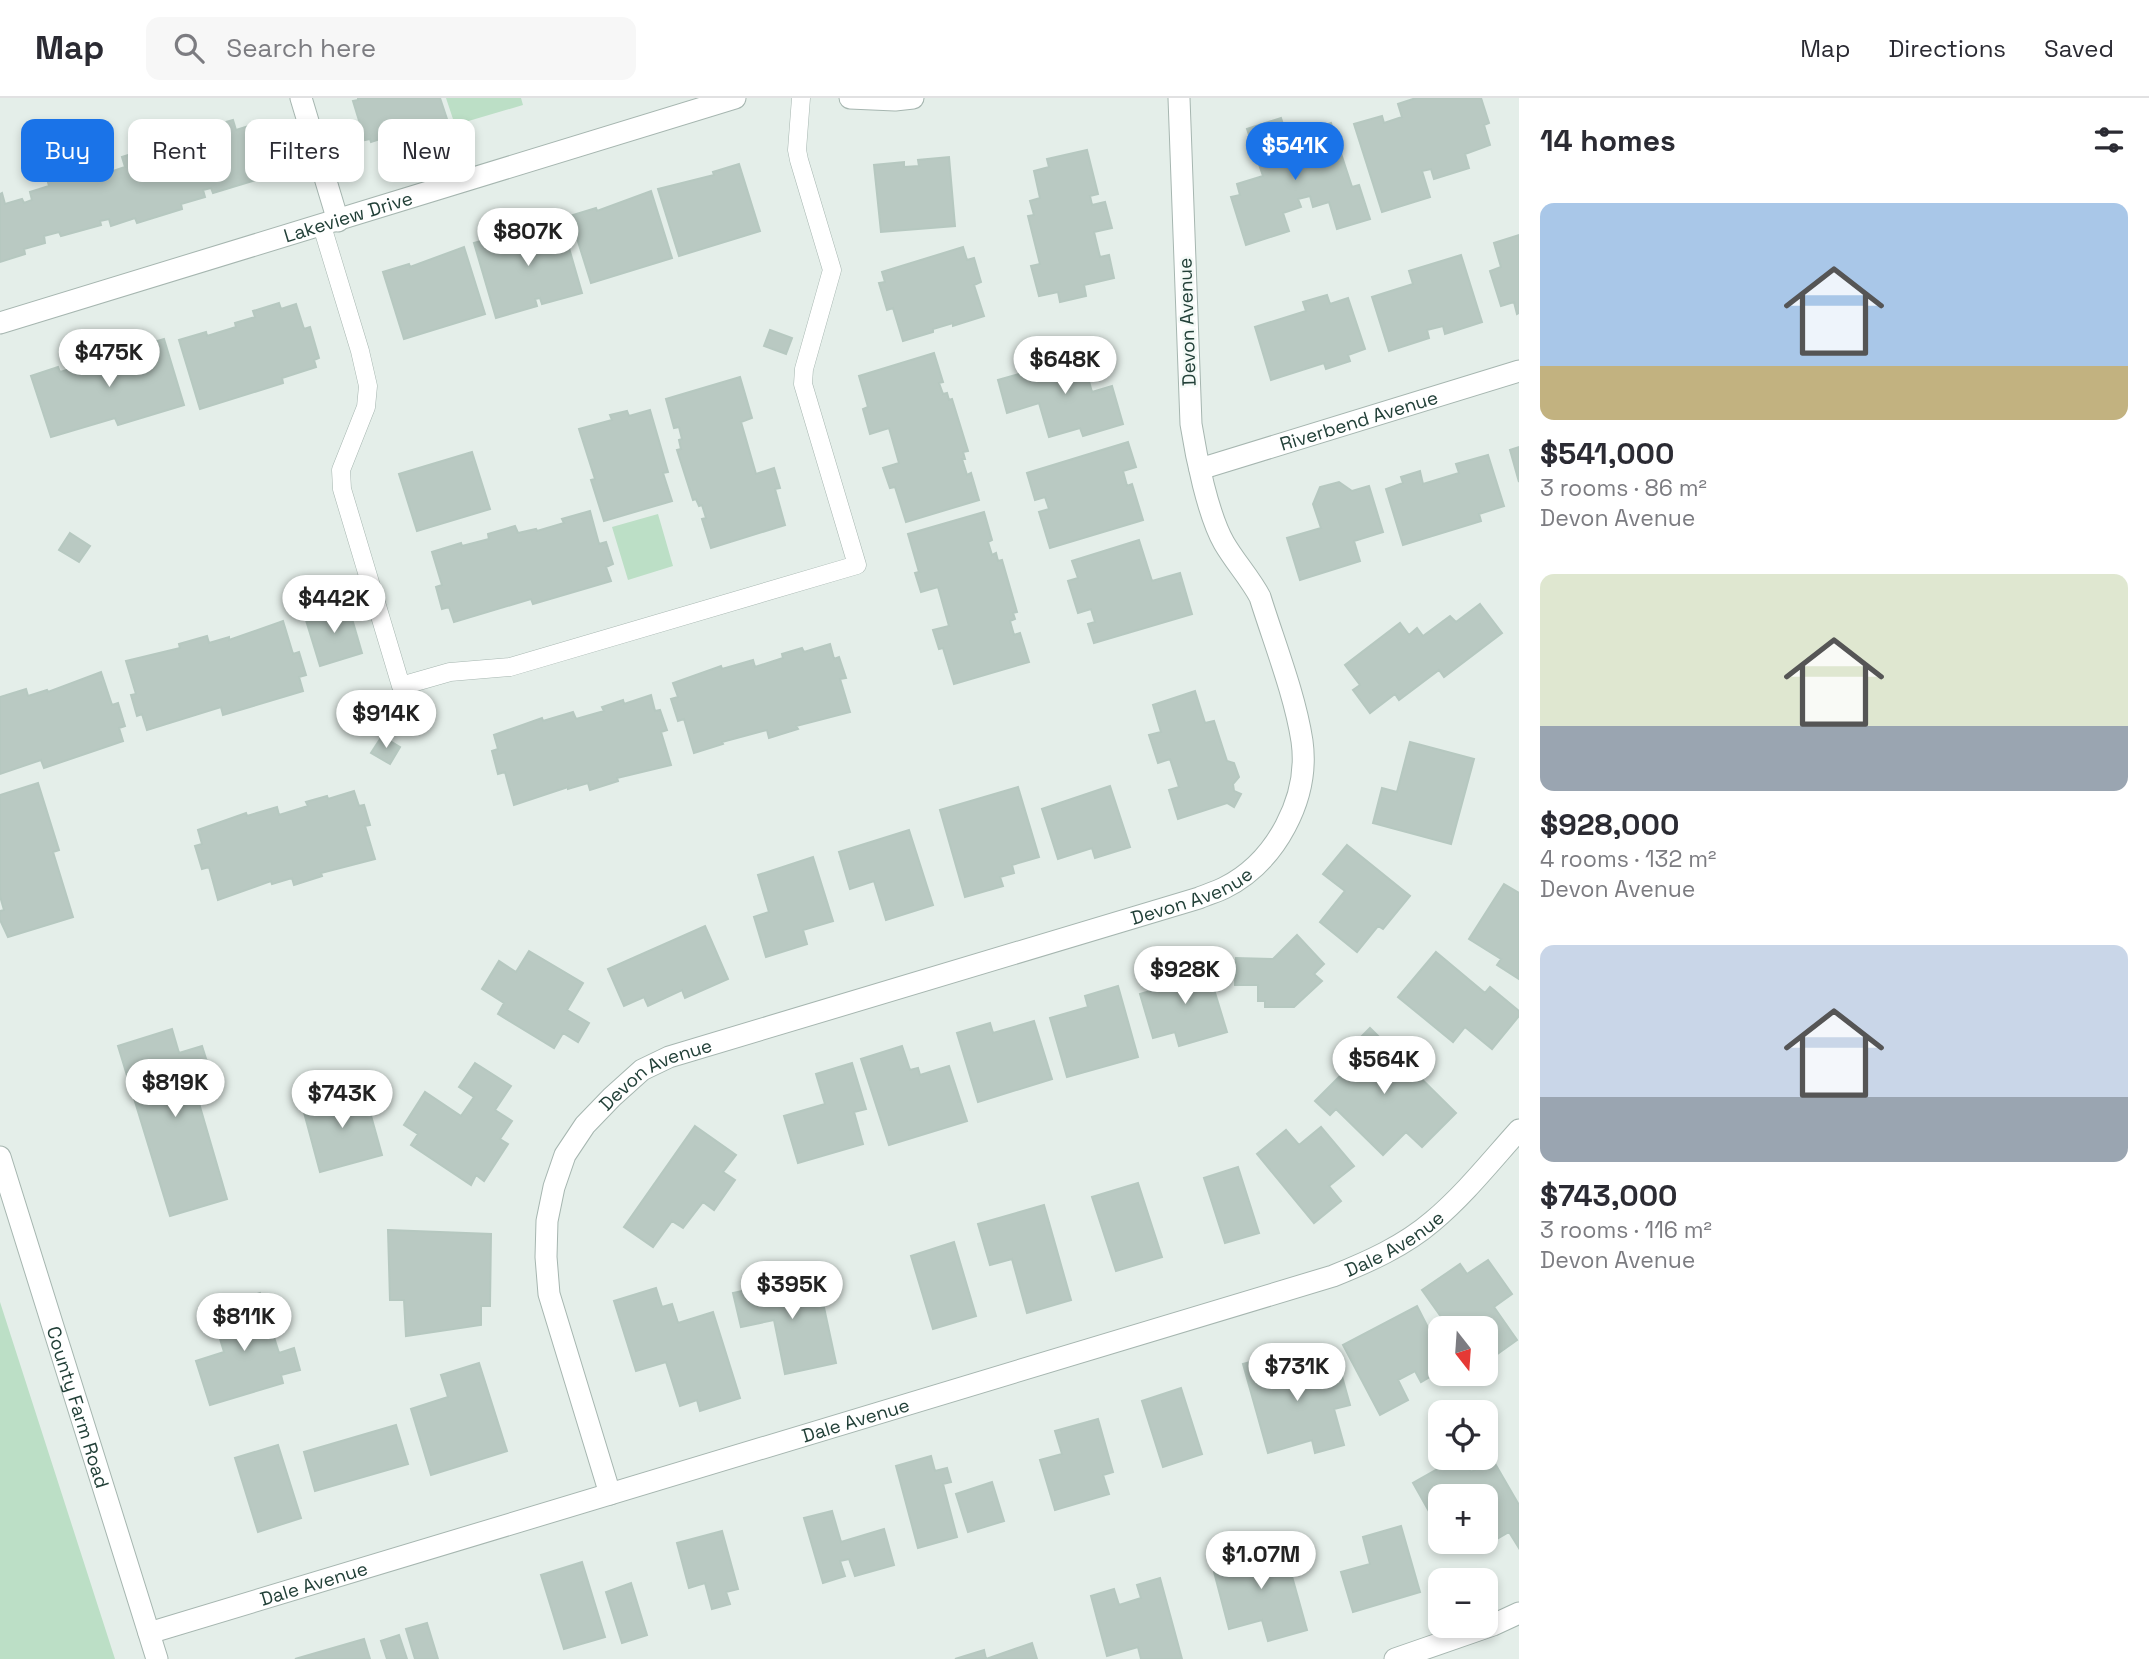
<!DOCTYPE html>
<html lang="en">
<head>
<meta charset="utf-8">
<style>
  body { margin:0; font-family:"Space Grotesk",sans-serif; background:#f7f7f7; color:#2b2b33; height:100vh; display:flex; flex-direction:column; font-size:26px; white-space:nowrap }
  * { box-sizing:border-box; margin:0 }
  p { font-size:23px; color:#7c7c81 }
  .icon { flex:none; width:38px; height:38px; fill:none; stroke:currentColor; stroke-width:2; stroke-linecap:round; stroke-linejoin:round }
  .map { position:relative; flex:1; overflow:hidden }
  .panel { display:flex; flex-direction:column; background:#fff; width:630px }
  .panel>* { flex:none }
  .banner { position:absolute; left:21px; top:21px; width:665px; height:63px; display:flex; gap:14px }
  .needle { width:46px; rotate:163deg }
  .tools { position:absolute; left:1428px; top:1218px; display:grid; gap:14px }
  .tools a { display:grid; place-items:center; width:70px; height:70px; border-radius:14px; background:#fff; box-shadow:0 4px 10px #0003; font-size:35px }
  .price { position:absolute; translate:-50% -60px; padding:0 16px; border-radius:24px; background:#fff; color:#222; font-size:23px; line-height:46px; filter:drop-shadow(0 2px 4px #0008) }
  .price::after { content:''; position:absolute; left:50%; top:42px; width:21px; height:16px; margin-left:-10px; background:inherit; clip-path:polygon(0 0,100% 0,50% 100%) }
  .price.selected { background:#1a73e8; color:#fff }
  ul { padding:0; list-style:none }
  li { display:grid; align-content:center; gap:14px; height:371px; padding:0 21px }
  li span { display:grid; place-items:center; height:217px; border-radius:14px; color:#555 }
  li>.icon { margin-inline-start:auto }
  span .icon { width:126px; height:126px; fill:#fffc; stroke-width:1 }
  li b { font-size:30px }
  h2 { display:flex; justify-content:space-between; align-items:center; height:84px; padding:0 21px; font-size:30px }
  .tag { padding:0 24px; border-radius:14px; background:#fff; box-shadow:0 4px 10px #0003; font-size:24px; line-height:63px }
  .tag.selected { background:#1a73e8; color:#fff }
  header { display:flex; align-items:center; gap:42px; box-sizing:border-box; height:98px; padding:0 35px; background:#fff; border-bottom:2px solid #e1e1e2 }
  header strong { font-size:33px }
  nav { display:flex; gap:38px; margin-inline-start:auto; font-size:24px }
  .search { width:490px; height:63px; background:#f7f7f7; display:flex; align-items:center; gap:18px; box-sizing:border-box; padding:0 24px; border-radius:14px; color:#7c7c81; font-size:26px }
  main { display:flex; flex:1; min-height:0 }
  .map>svg:first-child { display:block }
  .green { fill:#bcdfc6 }
  .building { fill:#b9c9c2; stroke:#b6c8c0; stroke-width:2 }
  .lines { fill:none; stroke-linecap:round; stroke-linejoin:round }
  .service-casing { stroke:#a6b6b0; stroke-width:19 }
  .minor-casing { stroke:#a6b6b0; stroke-width:23 }
  .tertiary-casing { stroke:#a6b6b0; stroke-width:23 }
  .service { stroke:#fff; stroke-width:18 }
  .minor { stroke:#fff; stroke-width:21 }
  .tertiary { stroke:#fff; stroke-width:21 }
  .labels { text-anchor:middle; dominant-baseline:central; stroke-width:5; stroke-linejoin:round; paint-order:stroke }
  .street-label { font-size:19px; fill:#224038; stroke:#f4faf7 }
</style>
</head>
<body>
<header>
<strong>Map</strong>
<div class="search"><svg class="icon" aria-label="search" viewBox="0 0 24 24"><circle cx="10" cy="10" r="6"/><path d="M15 15l6 6"/></svg>Search here</div>
<nav><a>Map</a><a>Directions</a><a>Saved</a></nav>
</header>
<main>
<div class="map">
<svg width="1519" height="1561" viewBox="0 0 1519 1561">
  <rect width="100%" height="100%" fill="#e4eee9"/>
  <!-- green -->
  <path class="green" d="M446,0H521L523,7L455,27Z
    M658,416L673,468L628,482L612,429Z
    M0,1204L115,1561H0Z"/>
  <!-- building -->
  <path class="building" d="M358,0H440L447,21L428,27L429,31L387,44L386,39L371,44L370,41L365,42L353,3L358,2Z
    M1416,0H1481L1489,25L1484,27L1490,47L1465,56L1469,70L1434,81L1431,71L1422,73L1430,99L1382,114L1354,26L1382,18L1384,25L1402,19L1398,6Z
    M1281,20L1290,48L1312,42L1308,33L1331,25L1352,89L1359,87L1370,121L1337,131L1329,104L1313,109L1310,98L1298,101L1301,109L1283,115L1289,133L1246,147L1231,99L1240,97L1237,86L1263,78L1247,31Z
    M233,22L236,32L252,27L254,34L262,32L272,68L268,70L269,73L255,77L256,82L213,95L211,90L203,92L205,99L181,106L182,111L137,125L135,120L111,128L109,121L100,123L101,127L61,138L59,134L44,138L45,145L24,151L25,156L0,164V96L2,95L5,106L22,101L24,105L32,102L30,94L49,88L46,77L78,68L82,78L96,74L98,82L109,79L107,75L125,69L122,59L157,48L160,60L178,55L180,60L189,57L186,47L203,42L201,31Z
    M1087,52L1098,96L1090,98L1092,107L1105,104L1112,130L1094,134L1100,159L1109,157L1114,180L1084,187L1086,198L1060,204L1058,194L1039,198L1031,168L1040,166L1028,118L1034,117L1030,103L1040,100L1034,73L1049,69L1047,61Z
    M949,59L955,128L881,134L874,67L904,64V69L919,68L918,62Z
    M739,66L760,133L679,158L658,91L714,77L713,74Z
    M651,93L672,160L591,185L570,118L596,110L597,113Z
    M560,119L582,195L542,206L540,200L535,201L537,208L496,220L474,145L502,137L503,141L535,131L533,127Z
    M1519,137V215L1517,216L1514,204L1501,208L1490,173L1501,169L1494,145Z
    M464,149L485,216L404,241L383,174L409,166L410,169Z
    M963,149L967,162L974,160L981,184L974,187L984,218L953,228V225L933,231V234L903,243L893,210L887,212L879,185L885,184L882,174Z
    M1461,157L1482,224L1445,236L1443,228L1427,232L1429,240L1389,253L1372,199L1413,186L1409,173Z
    M1327,197L1330,206L1348,200L1365,251L1348,257L1350,263L1326,271L1324,265L1271,282L1255,229L1306,213L1303,204Z
    M279,205L281,211L296,206L304,231L310,229L319,260L314,262L316,269L282,280L283,285L200,311L179,242L206,234L207,238L236,229L235,225L255,219L253,213Z
    M770,232L792,240L786,256L764,248Z
    M164,241L184,307L118,327L115,320L51,339L31,278L58,269L60,274L74,270L72,264L98,256L100,261L124,253L126,259L140,254L138,249Z
    M1096,254L1102,276L1088,280L1092,294L1112,288L1123,326L1083,338L1080,330L1049,339L1039,305L1007,315L998,282Z
    M934,255L943,284L939,285L943,296L947,295L949,302L952,301L968,353L963,354L965,361H962L967,377L971,375L979,402L906,424L895,389L890,390L883,370L899,365L889,330L870,336L863,311L868,309L859,278Z
    M740,279L752,320L741,324L756,376L774,370L780,390L775,391L785,427L711,450L702,421L706,420L702,407L699,408L696,401L693,402L677,352L681,351L679,342L682,341L679,329L674,330L666,301Z
    M650,312L668,374L663,375L672,403L604,423L591,382L595,381L579,331L612,322L610,317L627,313L629,318Z
    M1128,344L1136,369L1123,373L1127,388L1132,386L1143,422L1050,450L1039,414L1049,411L1045,399L1035,402L1027,375Z
    M1519,349V384L1510,352Z
    M472,354L490,411L417,433L399,376Z
    M1488,357L1504,408L1479,416L1481,423L1403,447L1386,391L1403,385L1401,379L1420,373L1423,386L1459,375L1456,366Z
    M1339,384L1352,393L1369,388L1383,434L1354,443L1360,463L1300,482L1287,440L1321,430L1313,406L1320,389Z
    M590,413L599,446L606,444L613,466L606,469L611,483L533,506L531,501L454,524L449,509L442,511L436,489L442,487L432,454L461,445L462,448L489,441L488,436L515,428L518,435L536,431L537,433L564,425L562,421Z
    M984,414L992,442L988,444L992,457L996,455L998,463L1002,462L1017,514L1013,515L1015,521L1010,523L1014,537L1020,535L1029,564L954,586L943,550L939,551L933,532L949,528L938,489L921,494L915,475L919,474L908,436Z
    M70,435L90,448L79,464L59,452Z
    M1139,442L1152,483L1180,475L1192,516L1094,545L1088,526L1095,524L1091,511L1078,515L1068,483L1078,480L1072,463Z
    M1480,506L1502,535L1444,579L1439,572L1399,602L1395,596L1370,615L1353,592L1360,587L1345,567L1400,525L1409,537L1417,530L1423,538L1450,518L1456,524Z
    M348,507L362,555L320,568L305,519Z
    M283,523L293,556L299,554L306,577L299,579L303,593L223,617L221,609L147,632L142,616L137,618L131,597L136,596L126,563L180,550L179,546L207,538L209,545L229,539V542Z
    M830,546L834,561L839,559L846,580L840,581L850,614L796,628L798,631L769,640L767,632L722,644L723,646L694,655L684,621L678,623L671,601L678,599L673,585L721,568L722,571L753,562L755,569L783,560L782,556L802,550L804,554Z
    M101,574L112,607L118,605L125,628L119,630L123,643L44,670L41,662L0,676V599L26,591L28,598L47,592L48,594Z
    M1195,593L1205,625L1214,623L1227,663L1234,665L1239,679L1233,686L1234,693L1241,696L1234,709L1227,705L1178,721L1169,692L1179,689L1170,661L1158,665L1149,637L1161,634L1153,607Z
    M651,597L655,613L660,612L667,632L661,634L671,667L617,680L618,683L590,692L588,685L568,691V689L514,707L505,674L498,676L492,653L498,651L494,637L542,620L543,623L573,614L576,621L604,613L602,609L623,602L624,606Z
    M382,638L400,649L390,666L371,655Z
    M1410,644L1474,661L1451,746L1373,725L1382,690L1397,694Z
    M38,685L59,752L53,754L73,819L8,839L0,822V813L4,812L0,798V697Z
    M1110,688L1130,749L1095,760L1092,750L1058,761L1042,711Z
    M1018,689L1039,759L1012,767L1014,775L1000,779L1003,788L965,799L940,712Z
    M354,693L359,708L364,707L370,727L365,728L375,761L321,775L322,778L294,787L292,780L272,786L271,783L218,802L209,769L202,771L195,748L202,746L198,732L246,715L247,718L277,709L279,717L308,708L306,704L327,698L328,701Z
    M909,732L933,807L886,822L874,783L850,791L839,754Z
    M1347,747L1410,798L1383,831L1378,828L1357,854L1320,824L1345,793L1323,776Z
    M813,759L833,823L803,832L807,846L766,859L754,819L769,814L758,777Z
    M1504,786L1519,795V881L1497,867L1501,861L1469,841Z
    M705,828L728,881L685,900L682,892L648,908L644,899L624,908L608,871Z
    M1297,837L1324,866L1314,876L1322,883L1294,909H1265V903H1258V887H1235L1236,860L1273,861Z
    M529,853L583,885L567,912L589,925L578,944L563,935L554,950L498,916L504,905L482,891L499,863L516,874Z
    M1436,854L1485,895L1490,889L1519,913V918L1492,951L1465,929L1453,944L1398,899Z
    M1205,862L1227,934L1179,948L1175,934L1153,940L1140,896L1171,887L1167,873Z
    M1118,888L1138,959L1067,979L1050,920L1088,909L1085,898Z
    M1034,923L1052,981L978,1004L957,935L990,925L993,935Z
    M1370,930L1456,1015L1422,1049L1406,1034L1383,1057L1336,1011L1330,1017L1315,1003L1345,973L1336,964Z
    M172,931L179,955L202,948L215,989L196,995L227,1101L170,1118L118,948Z
    M902,948L910,972L918,970L920,977L949,968L967,1023L889,1047L861,961Z
    M475,965L511,988L495,1012L512,1023L500,1041L508,1046L484,1083L476,1077L471,1087L411,1047L418,1036L404,1027L425,994L461,1018L474,999L459,989Z
    M852,965L866,1011L854,1014L863,1046L798,1065L784,1018L825,1006L816,976Z
    M363,989L382,1057L320,1074L302,1007Z
    M695,1028L736,1057L723,1074L735,1082L714,1112L703,1104L683,1130L672,1123L653,1149L624,1129Z
    M1321,1029L1354,1068L1329,1088L1341,1103L1314,1125L1257,1056L1286,1032L1299,1047Z
    M1238,1069L1259,1135L1225,1145L1204,1080Z
    M1138,1085L1162,1159L1116,1173L1092,1099Z
    M1044,1107L1071,1202L1027,1215L1012,1161L990,1167L978,1126Z
    M388,1132L491,1136L490,1208H481V1227L406,1238L404,1202H390Z
    M954,1144L976,1218L933,1231L911,1158Z
    M1488,1162L1512,1196L1494,1209L1517,1242L1486,1264V1230H1449L1422,1192L1460,1166L1467,1176Z
    M817,1177L836,1265L785,1276L774,1222L741,1229L733,1195Z
    M656,1190L662,1209L672,1206L678,1225L713,1214L740,1300L700,1313L697,1302L680,1308L666,1264L636,1273L614,1203Z
    M260,1195L279,1255L294,1250L300,1272L281,1277L283,1285L210,1307L196,1263L224,1254L211,1211Z
    M1417,1208L1440,1253V1273L1421,1284L1415,1273L1398,1282L1408,1302L1380,1317L1343,1247Z
    M1290,1253L1296,1276L1338,1264L1350,1307L1334,1311L1344,1347L1315,1355L1312,1342L1268,1355L1243,1266Z
    M479,1265L507,1353L431,1377L411,1311L448,1299L441,1277Z
    M1181,1290L1202,1356L1163,1369L1142,1303Z
    M1098,1321L1113,1374L1103,1377L1109,1396L1055,1412L1040,1362L1062,1356L1055,1333Z
    M396,1327L408,1366L315,1393L304,1354Z
    M278,1347L301,1420L258,1434L235,1360Z
    M931,1358L935,1373L947,1370L951,1384L943,1386L957,1439L918,1450L896,1368Z
    M1457,1360H1463L1471,1374L1493,1362L1519,1407V1450L1509,1434L1497,1441L1492,1433L1486,1437V1398H1440V1409L1430,1415L1413,1385Z
    M992,1384L1004,1423L968,1434L956,1396Z
    M832,1413L841,1444L884,1431L894,1467L855,1478L849,1461L840,1463L845,1478L823,1485L804,1420Z
    M1401,1428L1420,1494L1353,1514L1341,1474L1370,1466L1363,1439Z
    M722,1433L738,1491L726,1494L730,1506L712,1511L705,1485L689,1490L677,1445Z
    M1281,1439L1307,1532L1268,1543L1262,1522L1229,1531L1213,1470L1243,1462L1240,1450Z
    M582,1464L605,1539L564,1551L541,1477Z
    M1160,1480L1182,1561H1141L1138,1549L1107,1558L1091,1498L1114,1491L1119,1507L1141,1500L1137,1487Z
    M631,1485L647,1537L622,1545L606,1494Z
    M427,1525L438,1561H415L406,1531Z
    M399,1537L407,1561H387L381,1543Z
    M364,1541L370,1561H295Z
    M1032,1545L1037,1561H955L984,1552L986,1561Z"/>
  <g class="lines">
    <!-- service casing -->
    <g class="service-casing">
      <path id="service" d="M322,128L360,253L368,288L366,309L341,372L342,391L401,588L450,574L510,569L857,467L803,286L804,271L832,172L799,62L797,52L801,0"/>
    </g>
    <!-- minor casing -->
    <g class="minor-casing">
      <g id="minor">
        <path d="M301,0L338,123"/>
        <path d="M850,0L895,2L913,0"/>
        <path id="s1" d="M0,225L735,0"/>
        <path id="s2" d="M1200,371L1519,273"/>
        <path id="s3" d="M610,1396L549,1196L546,1159L547,1123L554,1089L565,1057L585,1027L612,999L642,972L669,959L1199,800C1208,796 1216,794 1224,790C1276,764 1310,700 1302,643C1295,597 1274,544 1260,499C1250,480 1235,464 1224,445C1208,417 1196,358 1191,326L1179,0"/>
        <path id="s4" d="M149,1535L1333,1178C1368,1164 1404,1148 1433,1123C1465,1096 1491,1063 1519,1032"/>
        <path d="M1395,1561L1493,1527L1519,1515"/>
      </g>
    </g>
    <!-- tertiary casing -->
    <g class="tertiary-casing">
      <g id="tertiary">
        <path id="s5" d="M0,1059L157,1561"/>
      </g>
    </g>
    <!-- service -->
    <use href="#service" class="service"/>
    <!-- minor -->
    <use href="#minor" class="minor"/>
    <!-- tertiary -->
    <use href="#tertiary" class="tertiary"/>
  </g>
  <g class="labels">
    <!-- street labels -->
    <g class="street-label">
      <text stroke="none"><textPath href="#s1" startOffset="364">Lakeview Drive</textPath></text>
      <text transform="translate(1187 224) rotate(-92)">Devon Avenue</text>
      <text stroke="none"><textPath href="#s2" startOffset="166">Riverbend Avenue</textPath></text>
      <text stroke="none"><textPath href="#s3" startOffset="1043">Devon Avenue</textPath></text>
      <text stroke="none"><textPath href="#s3" startOffset="476">Devon Avenue</textPath></text>
      <text stroke="none"><textPath href="#s4" startOffset="1306">Dale Avenue</textPath></text>
      <text stroke="none"><textPath href="#s5" startOffset="262">County Farm Road</textPath></text>
      <text stroke="none"><textPath href="#s4" startOffset="738">Dale Avenue</textPath></text>
      <text stroke="none"><textPath href="#s4" startOffset="172">Dale Avenue</textPath></text>
    </g>
  </g>
</svg>
<div class="tools">
<a><svg class="needle" viewBox="-14 -14 28 28"><path d="M0-13l5 13h-10z" fill="#e53935"/><path d="M0 13l5-13h-10z" fill="#7c7c81"/></svg></a>
<a><svg class="icon" aria-label="locate" viewBox="0 0 24 24"><circle cx="12" cy="12" r="6"/><path d="M12 2v4M12 18v4M2 12h4M18 12h4"/></svg></a>
<a>+</a>
<a>−</a>
</div>
<b class="price selected" style="left:1295px;top:84px">$541K</b>
<b class="price" style="left:528px;top:170px">$807K</b>
<b class="price" style="left:109px;top:291px">$475K</b>
<b class="price" style="left:1065px;top:298px">$648K</b>
<b class="price" style="left:334px;top:537px">$442K</b>
<b class="price" style="left:386px;top:652px">$914K</b>
<b class="price" style="left:1185px;top:908px">$928K</b>
<b class="price" style="left:1384px;top:998px">$564K</b>
<b class="price" style="left:175px;top:1021px">$819K</b>
<b class="price" style="left:342px;top:1032px">$743K</b>
<b class="price" style="left:792px;top:1223px">$395K</b>
<b class="price" style="left:244px;top:1255px">$811K</b>
<b class="price" style="left:1297px;top:1305px">$731K</b>
<b class="price" style="left:1261px;top:1493px">$1.07M</b>
<div class="banner">
<a class="tag selected">Buy</a>
<a class="tag">Rent</a>
<a class="tag">Filters</a>
<a class="tag">New</a>
</div>
</div>
<section class="panel">
<h2>14 homes<svg class="icon" aria-label="filters" viewBox="0 0 24 24"><path d="M4 7h16M4 17h16"/><circle cx="9" cy="7" r="2"/><circle cx="15" cy="17" r="2"/></svg></h2>
<ul>
<li><span style="background:linear-gradient(#a9c7e8 75%,#c2b280 0)"><svg class="icon" aria-label="home" viewBox="0 0 24 24"><path d="M3 11l9-7 9 7M6 9v11h12V9"/></svg></span><div><b>$541,000</b><p>3 rooms · 86 m²</p><p>Devon Avenue</p></div></li>
<li><span style="background:linear-gradient(#dfe7d0 70%,#9aa5b1 0)"><svg class="icon" aria-label="home" viewBox="0 0 24 24"><path d="M3 11l9-7 9 7M6 9v11h12V9"/></svg></span><div><b>$928,000</b><p>4 rooms · 132 m²</p><p>Devon Avenue</p></div></li>
<li><span style="background:linear-gradient(#c9d6e8 70%,#9aa5b1 0)"><svg class="icon" aria-label="home" viewBox="0 0 24 24"><path d="M3 11l9-7 9 7M6 9v11h12V9"/></svg></span><div><b>$743,000</b><p>3 rooms · 116 m²</p><p>Devon Avenue</p></div></li>
</ul>
</section>
</main>
</body>
</html>
